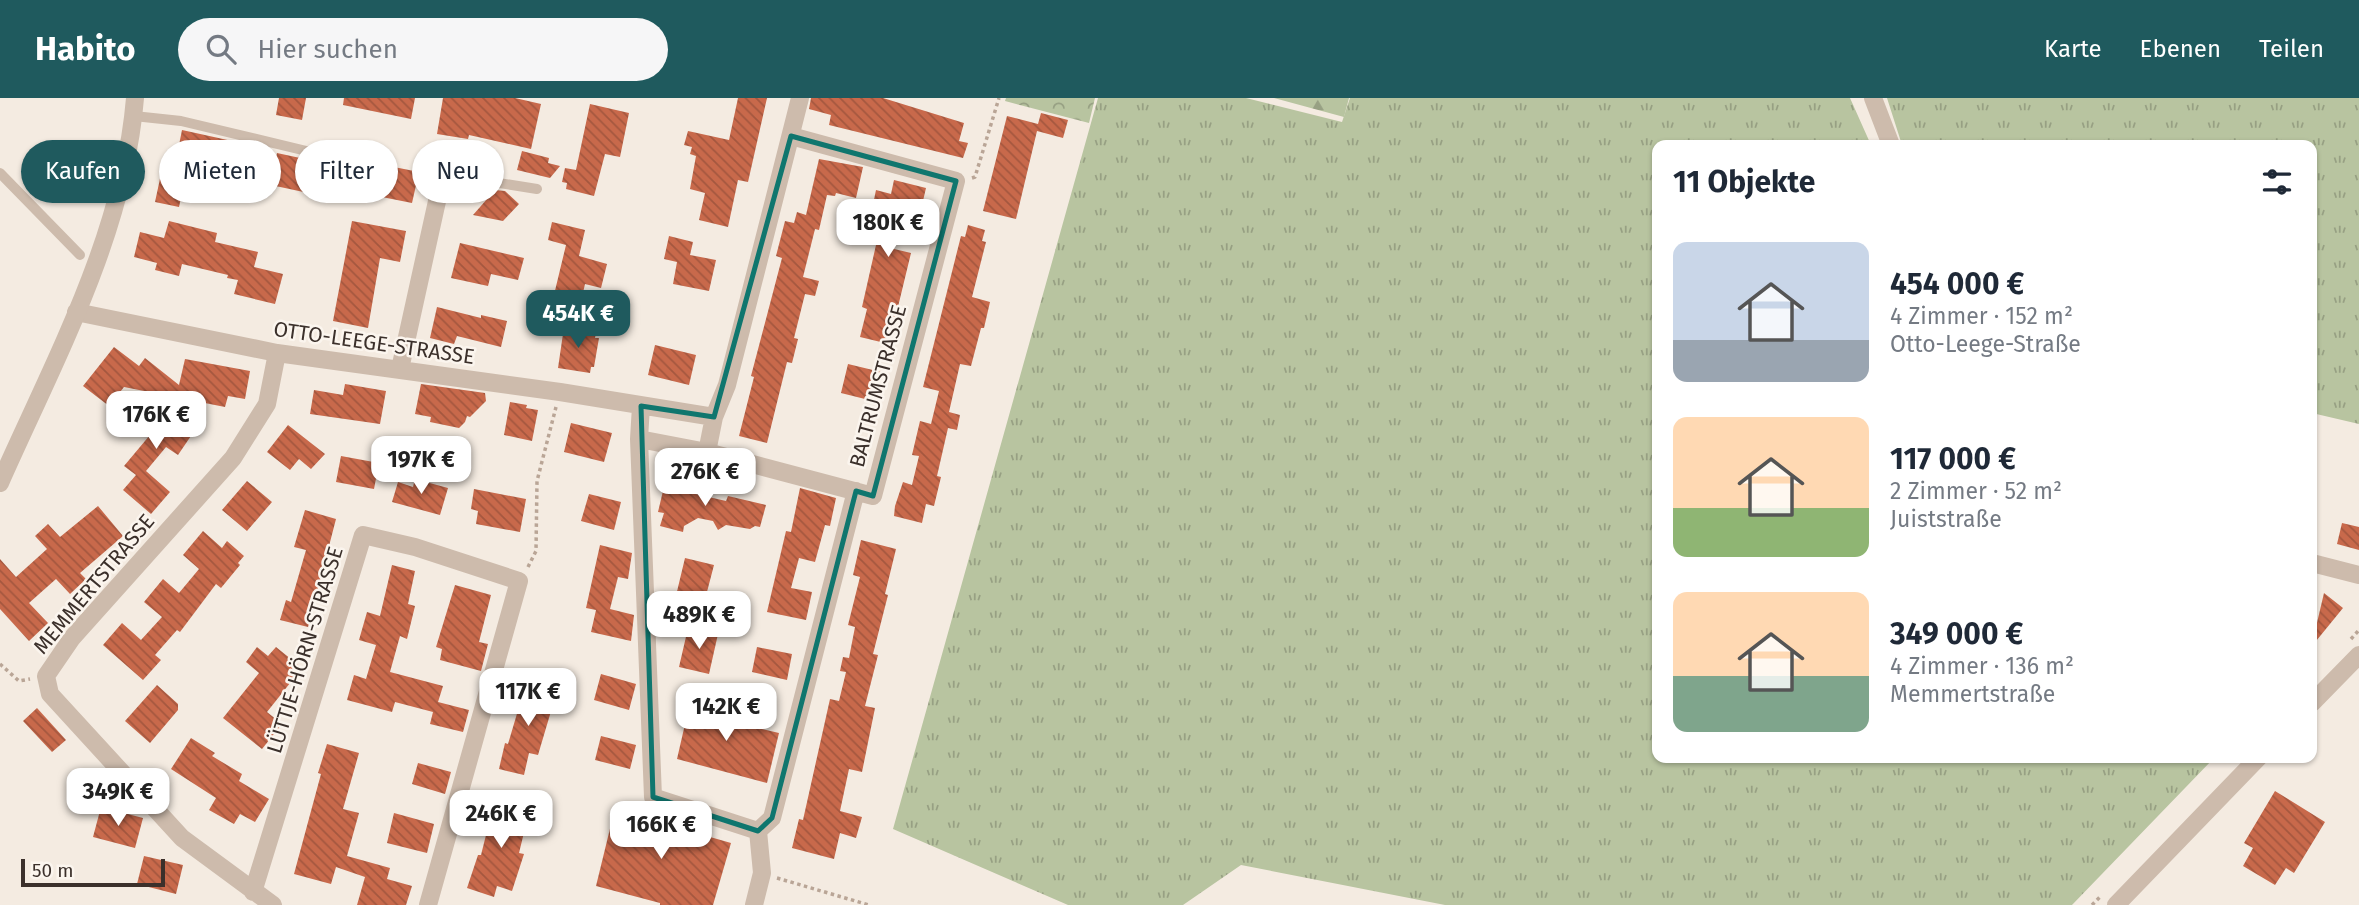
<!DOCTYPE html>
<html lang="de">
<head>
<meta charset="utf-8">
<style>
  body { margin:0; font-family:"Fira Sans",sans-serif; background:#f6f6f7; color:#1f2937; height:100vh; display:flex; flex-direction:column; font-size:26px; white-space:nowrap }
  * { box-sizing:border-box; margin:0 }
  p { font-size:23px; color:#747a83 }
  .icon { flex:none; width:38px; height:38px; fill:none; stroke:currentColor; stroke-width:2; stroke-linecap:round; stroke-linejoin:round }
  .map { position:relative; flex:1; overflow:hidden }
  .side { position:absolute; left:1652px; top:42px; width:665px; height:623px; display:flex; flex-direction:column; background:#fff; border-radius:14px; box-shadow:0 2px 5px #0004 }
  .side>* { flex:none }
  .hud { position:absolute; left:21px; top:42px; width:665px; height:63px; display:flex; gap:14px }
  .scale { position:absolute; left:21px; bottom:18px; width:144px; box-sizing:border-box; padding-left:7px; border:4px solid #3b302b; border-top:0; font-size:19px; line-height:24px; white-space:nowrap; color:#3b302b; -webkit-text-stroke:5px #fbf5ee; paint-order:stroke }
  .price { position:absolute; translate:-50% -60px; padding:0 16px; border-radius:14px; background:#fff; color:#222; font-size:23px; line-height:46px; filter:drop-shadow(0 2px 4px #0008) }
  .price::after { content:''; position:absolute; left:50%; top:42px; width:21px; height:16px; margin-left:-10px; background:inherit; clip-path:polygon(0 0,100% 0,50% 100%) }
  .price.selected { background:#1f5a5e; color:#fff }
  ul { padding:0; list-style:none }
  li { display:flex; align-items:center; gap:21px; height:175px; padding:0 21px }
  li span { display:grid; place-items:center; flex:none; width:196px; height:140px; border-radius:14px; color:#555 }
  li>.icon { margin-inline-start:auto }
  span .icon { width:84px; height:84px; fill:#fffc; stroke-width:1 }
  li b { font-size:30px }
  h2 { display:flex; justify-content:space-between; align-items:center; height:84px; padding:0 21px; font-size:30px }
  .pill { padding:0 24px; border-radius:32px; background:#fff; box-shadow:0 2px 5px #0004; font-size:24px; line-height:63px }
  .pill.selected { background:#1f5a5e; color:#fff }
  header { display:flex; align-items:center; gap:42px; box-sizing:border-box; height:98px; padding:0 35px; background:#1f5a5e; color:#fff }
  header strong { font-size:33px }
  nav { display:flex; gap:38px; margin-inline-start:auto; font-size:24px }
  .search { width:490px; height:63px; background:#f6f6f7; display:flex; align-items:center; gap:18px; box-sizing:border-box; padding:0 24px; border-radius:38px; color:#747a83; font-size:26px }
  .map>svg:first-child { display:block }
  .grass { fill:url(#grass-tufts) }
  .forest { fill:url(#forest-firs) }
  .park { fill:url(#park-crowns) }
  .building { fill:url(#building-back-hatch) }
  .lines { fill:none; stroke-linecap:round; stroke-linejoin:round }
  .path { stroke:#b9a596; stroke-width:3.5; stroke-dasharray:3.5 3.5; stroke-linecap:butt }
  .service { stroke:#cdbbac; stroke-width:10 }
  .minor { stroke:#cdbbac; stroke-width:18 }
  .tertiary { stroke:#cdbbac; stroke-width:18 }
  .marked { fill:none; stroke:#0f766e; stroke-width:5; stroke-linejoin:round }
  .labels { text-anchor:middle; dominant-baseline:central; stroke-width:5; stroke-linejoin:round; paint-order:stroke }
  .street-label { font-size:21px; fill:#3b302b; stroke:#fbf5ee }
</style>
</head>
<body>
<header>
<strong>Habito</strong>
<div class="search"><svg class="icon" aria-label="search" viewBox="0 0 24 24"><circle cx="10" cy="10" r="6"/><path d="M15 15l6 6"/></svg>Hier suchen</div>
<nav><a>Karte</a><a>Ebenen</a><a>Teilen</a></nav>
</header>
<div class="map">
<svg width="2359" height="807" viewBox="0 0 2359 807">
  <defs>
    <pattern id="grass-tufts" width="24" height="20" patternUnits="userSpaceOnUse" patternTransform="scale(1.75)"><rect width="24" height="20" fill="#b8c4a0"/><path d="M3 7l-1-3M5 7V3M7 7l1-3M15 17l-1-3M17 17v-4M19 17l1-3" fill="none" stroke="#97a083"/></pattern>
    <pattern id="forest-firs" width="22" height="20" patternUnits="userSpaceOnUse" patternTransform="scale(1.75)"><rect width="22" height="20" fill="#b8c4a0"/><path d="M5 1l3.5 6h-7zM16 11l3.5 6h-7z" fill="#97a083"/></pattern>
    <pattern id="park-crowns" width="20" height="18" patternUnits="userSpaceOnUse" patternTransform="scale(1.75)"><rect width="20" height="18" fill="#b8c4a0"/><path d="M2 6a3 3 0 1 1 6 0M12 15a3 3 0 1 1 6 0" fill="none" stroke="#97a083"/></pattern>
    <pattern id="building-back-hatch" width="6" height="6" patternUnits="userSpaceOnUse" patternTransform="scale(1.75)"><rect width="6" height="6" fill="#c8694b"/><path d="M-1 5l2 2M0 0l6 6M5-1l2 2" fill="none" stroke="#a4573f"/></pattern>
  </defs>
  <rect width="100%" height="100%" fill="#f4ebe1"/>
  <!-- grass -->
  <path class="grass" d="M1098,0H1246L1342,24L1350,0H1850L1871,47H1657V660H2214L2072,807H1445L1241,767L1183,807H1068L893,731Z
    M1887,0H2359V326L2312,315V47H1902Z"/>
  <!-- forest -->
  <path class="forest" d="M1274,0H1349L1344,19Z"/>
  <!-- park -->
  <path class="park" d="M1006,0H1095L1089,25L1005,3Z"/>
  <!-- building -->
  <path class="building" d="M279,0H306L302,22L276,17Z
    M344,0H415L411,21L343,7Z
    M443,0H515L541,6L531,51L469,37L468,41L437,36Z
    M738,0H767L748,84L738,82L728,129L699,122L705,95L690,91L696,58L690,56L692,49L684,47L688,33L729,42Z
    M811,0H883L964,25L959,43L968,45L963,60L829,27L831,17L809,11Z
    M590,6L629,15L620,59L605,56L594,98L566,91L567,85L562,84L565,70L576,72Z
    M1041,15L1068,22L1063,40L1037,33L1016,121L983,113L1007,18L1038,26Z
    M182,32L232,43L225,77L175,67Z
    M522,53L549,60L548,65L560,68L550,80L517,72Z
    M277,55L328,66L322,98L271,87Z
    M819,61L863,69L856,100L836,95L835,98L827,97L819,132L815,131L803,179L819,183L815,198L805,196L794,240L798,241L792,265L787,264L767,345L739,338L754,279L751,278L782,160L776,158L785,123L794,125L797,114L806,117Z
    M369,64L419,74L412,105L362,95Z
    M161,76L185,81L179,109L155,104Z
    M894,82L926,90L919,120L898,115L890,150L911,155L889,246L860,239L867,211L862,209L876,147L865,145L871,116L876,92L891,96Z
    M495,92L505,93L519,106L503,123L473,117Z
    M169,123L217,135L215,144L258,154L254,169L283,176L275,206L234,196L238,182L227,180L228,177L182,166L179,178L155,172L157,165L134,159L140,134L164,140Z
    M352,123L406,133L400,164L380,160L368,230L333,223Z
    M552,124L585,132L579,158L607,166L601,190L585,186L580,208L553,201L566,147L548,142Z
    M968,127L985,132L982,143L986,144L972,199L990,204L984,230H981L971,268L960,266L949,314L960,317L957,332L948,330L937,378L941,379L934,408L926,406L922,425L894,418L895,408L903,384L912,387L919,358L912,357L920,323L931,326L939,293L923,289L961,138L965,139Z
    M669,138L693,144L690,157L716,162L709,193L673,186L677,164L664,161Z
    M460,145L524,160L518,182L491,176L488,188L451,180Z
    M437,209L481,220V217L507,223L501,249L457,238L454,246L430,240Z
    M564,229L596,234L595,240H599L594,269H591L590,275L558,270Z
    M655,247L696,257L689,287L648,277Z
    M114,249L139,268L145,260L179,287L185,261L250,273L245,301L228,298L225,309L124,289L109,308L83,288Z
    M848,266L881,274L873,303L841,295Z
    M345,286L386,293L380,326L310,316L314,292L343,297Z
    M421,286L485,295L486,303L470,319L467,318L465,324L459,330L430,324L431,319L415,316Z
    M153,299L197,329L178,357L166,349L146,373L170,394L151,416L123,392L136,377L124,368L150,337L134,327Z
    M510,304L527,307L526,310L538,312L532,343L504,337Z
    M571,325L612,335L604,364L564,354Z
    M288,327L325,356L311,371L299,361L290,372L267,354Z
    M341,358L379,365L374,391L336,384Z
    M667,376L690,381L687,394L726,403L728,398L766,407L760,429L755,428L750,431L726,427L718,432L713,423L698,420L684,428L683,434L660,428L664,415L658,414Z
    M415,381L448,390L440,417L392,404L398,384L413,389Z
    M247,383L272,404L247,433L222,412Z
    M800,390L836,400L830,428L825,427L815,464L799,460L791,490L812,494L806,522L767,514L786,433L791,434Z
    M474,391L526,401L520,434L476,426L478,413L471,411Z
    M589,396L621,404L614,432L581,423Z
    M98,408L123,438L80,475L86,481L70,496L56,481L29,505L48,525L29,543L0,511V461L16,479L47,451L35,438L48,426L60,439Z
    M305,412L336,421L308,529L280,522L286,502L291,504L306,452L294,449Z
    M2342,425L2359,429V452L2337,446Z
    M203,433L222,450L227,443L244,458L238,465L240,467L221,490L216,486L180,534L177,532L155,557L161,562L143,582L103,547L122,525L141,542L162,519L144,504L163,481L179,495L199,471L183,457Z
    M861,442L896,451L885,496L888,497L873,556L878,557L865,608L875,610L862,674L849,671L840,713L862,719L856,740L840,735L834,761L792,750L799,721L803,722L830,601L839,603L846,574L840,573L843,559L849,560L855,529L848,527L860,479L853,477Z
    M600,447L632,455L628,481L618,479L610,511L634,517L631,543L591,534L596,512L586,510Z
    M685,460L714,467L702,513L674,506Z
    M392,467L415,473L408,506L415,508L407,541L400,538L390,574L443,588L438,604L469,612L463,634L430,626L433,614L395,604L392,614L347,602L354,577L366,581L376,547L359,542L367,514L380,518Z
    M455,487L491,497L479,544L488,546L481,573L440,562L442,551L436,549Z
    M2324,495L2343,510L2312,548V546Z
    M688,530L718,536L709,576L679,569Z
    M257,549L268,558L276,549L302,570L267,614L282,626L262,651L223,620L259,575L246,564Z
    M757,549L792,556L787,582L752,574Z
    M601,576L636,586L629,612L594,602Z
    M530,585L557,593L538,657L529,655L524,677L499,671L505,645L508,646L524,592L528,593Z
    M157,587L178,606V612L150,645L125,623Z
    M691,600L728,610L724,622L779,635L767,685L677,661Z
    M37,610L66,642L52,654L23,623Z
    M601,638L636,647L630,671L595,662Z
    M191,640L215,655L212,658L242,676L239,683L269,701L255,724L240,716L234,726L209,712L216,700L171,671Z
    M327,646L359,655L343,711L359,715L347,758L390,770L387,781L412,788L406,807H357L365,779L336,769L331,786L294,776L321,676L318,675Z
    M418,665L451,674L445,696L412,686Z
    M2275,693L2325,724L2294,775L2286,770L2275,787L2243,768L2253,750L2244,745Z
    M495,701L530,710L519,755L524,756L512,793L497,788L494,799L467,790L478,757H481Z
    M616,706L653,715L651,722L731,745L713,807H660V805L596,788Z
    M101,709L143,720L135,750L93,739Z
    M394,715L434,726L427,755L387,745Z
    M144,758L183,767L176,796L137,786Z"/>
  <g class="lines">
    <!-- path -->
    <path class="path" d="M972,80L975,79L999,0
      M528,469L536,453L537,383L556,309
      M2351,541L2359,532
      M0,566L19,583L30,581
      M777,780L869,807
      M2092,807L2100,799"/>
    <!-- service -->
    <path class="service" d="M134,18L181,23L319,56
      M0,75L80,157
      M443,76L537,91"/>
    <!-- minor -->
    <path class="minor" d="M1873,0L1891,47
      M76,214L277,255L560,294L714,319L727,287L800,0
      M400,271L443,76
      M641,308L639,341L653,699L758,733L772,720L856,393
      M639,341L707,354L873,398L956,83L791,38
      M707,354L714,319
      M2312,465L2359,477
      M253,794L363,437L415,449L519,483L428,807
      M273,807L182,740L50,596L46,578L72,540L233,360L267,306L277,255
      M754,807L762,775L758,733"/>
    <!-- tertiary -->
    <path class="tertiary" d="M0,385C54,263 124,136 135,0
      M2312,605L2359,557
      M2116,807L2258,660"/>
  </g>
  <!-- marked area -->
  <path class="marked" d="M791,38L956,83L873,398L856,393L772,720L758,733L653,699L641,308L714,319Z"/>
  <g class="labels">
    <!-- street labels -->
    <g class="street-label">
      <text transform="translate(374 245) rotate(8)">OTTO-LEEGE-STRASSE</text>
      <text transform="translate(878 288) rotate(-75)">BALTRUMSTRASSE</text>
      <text transform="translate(94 486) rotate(-50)">MEMMERTSTRASSE</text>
      <text transform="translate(305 552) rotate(-73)">LÜTTJE-HÖRN-STRASSE</text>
    </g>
  </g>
</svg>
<div class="scale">50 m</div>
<b class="price" style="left:888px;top:161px">180K €</b>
<b class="price selected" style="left:578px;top:252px">454K €</b>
<b class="price" style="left:156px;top:353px">176K €</b>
<b class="price" style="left:421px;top:398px">197K €</b>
<b class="price" style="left:705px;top:410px">276K €</b>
<b class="price" style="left:699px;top:553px">489K €</b>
<b class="price" style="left:528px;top:630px">117K €</b>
<b class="price" style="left:726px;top:645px">142K €</b>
<b class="price" style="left:118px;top:730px">349K €</b>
<b class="price" style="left:501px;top:752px">246K €</b>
<b class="price" style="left:661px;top:763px">166K €</b>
<div class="hud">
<a class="pill selected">Kaufen</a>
<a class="pill">Mieten</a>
<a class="pill">Filter</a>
<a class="pill">Neu</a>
</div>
<section class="side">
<h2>11 Objekte<svg class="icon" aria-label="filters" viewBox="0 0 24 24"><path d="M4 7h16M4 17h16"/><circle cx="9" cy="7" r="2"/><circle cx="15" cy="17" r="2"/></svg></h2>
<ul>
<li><span style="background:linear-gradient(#c9d6e8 70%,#9aa5b1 0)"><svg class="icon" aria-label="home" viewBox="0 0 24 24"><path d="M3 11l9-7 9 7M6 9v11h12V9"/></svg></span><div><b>454 000 €</b><p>4 Zimmer · 152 m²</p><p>Otto-Leege-Straße</p></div></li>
<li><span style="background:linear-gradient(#ffd9b3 65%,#8fb573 0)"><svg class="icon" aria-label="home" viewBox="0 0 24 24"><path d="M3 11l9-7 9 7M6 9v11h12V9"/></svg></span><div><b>117 000 €</b><p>2 Zimmer · 52 m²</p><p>Juiststraße</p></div></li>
<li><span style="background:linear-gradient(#ffd9b3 60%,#7fa58c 0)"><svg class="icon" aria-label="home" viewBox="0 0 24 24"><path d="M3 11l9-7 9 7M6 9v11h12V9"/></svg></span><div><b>349 000 €</b><p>4 Zimmer · 136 m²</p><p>Memmertstraße</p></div></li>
</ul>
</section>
</div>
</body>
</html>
